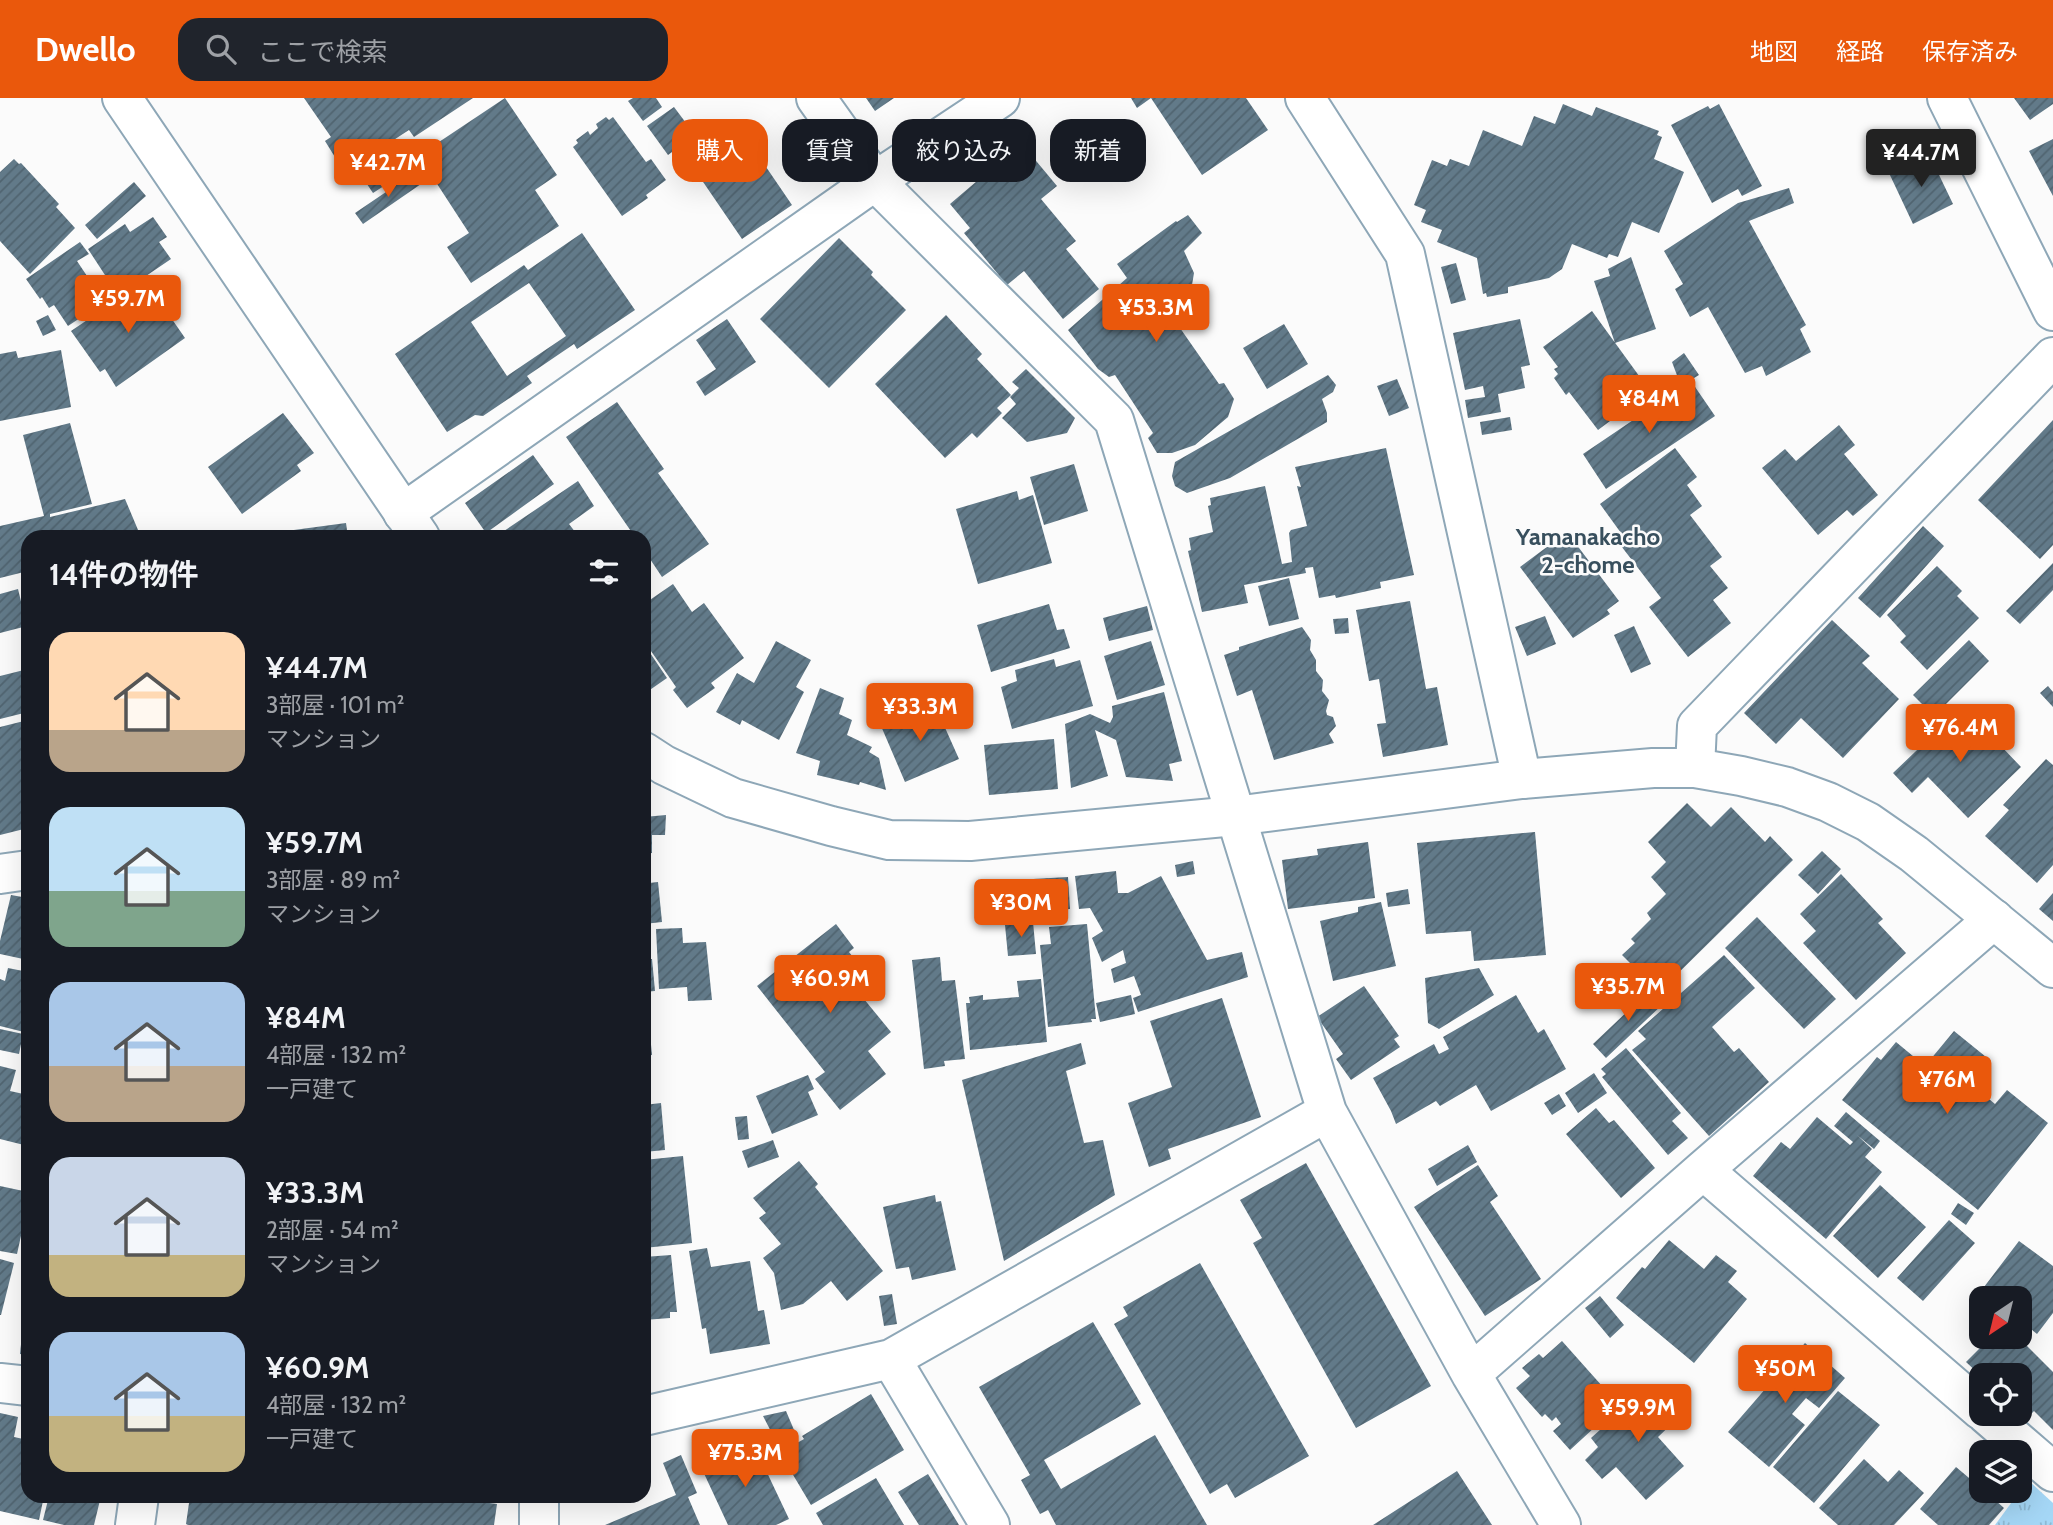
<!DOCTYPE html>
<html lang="ja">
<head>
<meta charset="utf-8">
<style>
  body { margin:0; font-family:Cabin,"Noto Sans JP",sans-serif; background:#20242c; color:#f1f3f6; height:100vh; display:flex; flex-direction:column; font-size:26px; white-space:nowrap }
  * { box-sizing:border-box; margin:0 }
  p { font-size:23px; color:#9ea1a6 }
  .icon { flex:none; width:38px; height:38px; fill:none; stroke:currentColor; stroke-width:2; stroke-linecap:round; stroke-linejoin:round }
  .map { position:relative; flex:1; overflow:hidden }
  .drawer { position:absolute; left:21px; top:432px; width:630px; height:973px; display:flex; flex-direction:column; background:#171b24; border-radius:21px; box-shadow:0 7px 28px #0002 }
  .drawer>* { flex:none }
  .banner { position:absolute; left:672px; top:21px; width:665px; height:63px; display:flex; gap:14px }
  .needle { width:46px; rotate:215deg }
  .tools { position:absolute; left:1969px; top:1188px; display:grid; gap:14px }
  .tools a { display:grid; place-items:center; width:63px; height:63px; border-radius:14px; background:#171b24; box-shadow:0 7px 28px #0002; font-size:35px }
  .price { position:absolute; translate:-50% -60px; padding:0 16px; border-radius:7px; background:#ea580c; color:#fff; font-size:23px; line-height:46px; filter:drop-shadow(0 2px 4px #0008) }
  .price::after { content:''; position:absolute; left:50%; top:42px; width:21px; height:16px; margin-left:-10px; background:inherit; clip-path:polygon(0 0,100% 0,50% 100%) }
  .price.selected { background:#222; color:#fff }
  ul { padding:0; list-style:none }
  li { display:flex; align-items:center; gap:21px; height:175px; padding:0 28px }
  li span { display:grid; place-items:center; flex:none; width:196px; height:140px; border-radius:21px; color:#555 }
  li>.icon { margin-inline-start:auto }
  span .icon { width:84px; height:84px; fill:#fffc; stroke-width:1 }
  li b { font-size:30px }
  h2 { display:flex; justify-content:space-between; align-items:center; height:84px; padding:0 28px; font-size:30px }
  .chip { padding:0 24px; border-radius:21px; background:#171b24; box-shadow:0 7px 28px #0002; font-size:24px; line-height:63px }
  .chip.selected { background:#ea580c; color:#fff }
  header { display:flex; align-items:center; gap:42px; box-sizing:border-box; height:98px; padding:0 35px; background:#ea580c; color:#fff }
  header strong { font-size:33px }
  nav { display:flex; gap:38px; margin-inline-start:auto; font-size:24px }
  .search { width:490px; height:63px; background:#20242c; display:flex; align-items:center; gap:18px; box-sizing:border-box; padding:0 24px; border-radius:21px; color:#9ea1a6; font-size:26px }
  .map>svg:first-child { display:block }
  .park { fill:url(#park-tufts) }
  .building { fill:url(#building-hatch); fill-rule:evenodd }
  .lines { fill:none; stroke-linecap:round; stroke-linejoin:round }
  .minor-casing { stroke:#8ea7b7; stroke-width:42 }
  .tertiary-casing { stroke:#8ea7b7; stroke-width:42 }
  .minor { stroke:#fff; stroke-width:38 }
  .tertiary { stroke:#fff; stroke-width:38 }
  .labels { text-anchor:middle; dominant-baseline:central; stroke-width:5; stroke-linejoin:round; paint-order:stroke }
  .neighbourhood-label { font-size:24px; font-weight:bold; fill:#384f5d; stroke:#fbfbfb }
</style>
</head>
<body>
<header>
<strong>Dwello</strong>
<div class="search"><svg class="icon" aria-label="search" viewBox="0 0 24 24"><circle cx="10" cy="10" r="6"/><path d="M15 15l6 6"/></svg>ここで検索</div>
<nav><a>地図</a><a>経路</a><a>保存済み</a></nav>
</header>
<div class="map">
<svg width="2053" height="1427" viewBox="0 0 2053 1427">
  <defs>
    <pattern id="park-tufts" width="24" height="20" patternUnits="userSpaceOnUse" patternTransform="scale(1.75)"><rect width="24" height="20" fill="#a5d7f6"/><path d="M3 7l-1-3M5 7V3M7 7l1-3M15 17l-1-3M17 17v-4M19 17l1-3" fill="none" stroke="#8eb9d3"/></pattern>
    <pattern id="building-hatch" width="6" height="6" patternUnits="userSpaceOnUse" patternTransform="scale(1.75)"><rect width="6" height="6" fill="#627a89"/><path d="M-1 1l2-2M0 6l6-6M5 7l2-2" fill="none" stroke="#506470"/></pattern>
  </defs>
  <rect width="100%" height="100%" fill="#fbfbfb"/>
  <!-- park -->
  <path class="park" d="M2028,1382L2053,1405V1427H1995Z"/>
  <!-- building -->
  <path class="building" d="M304,0H473L414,39L409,32L386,47L404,75L373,95L348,58L338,64L325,43L331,39Z
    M505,0L557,77L535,92L559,128L471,185L447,149L469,135L428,72L436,66L427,52Z
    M633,0H656L662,9L643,23L628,3Z
    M866,0H894L875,13Z
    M1131,0H1246L1268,32L1202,77L1151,0L1137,10Z
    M2014,0H2053V6L2030,22Z
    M1563,6L1592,18L1596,9L1659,33L1657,37L1662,39L1654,61L1684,74L1659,135L1632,124L1618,159L1609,156L1607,160L1572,146L1562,171L1549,180L1508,189V195L1487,199L1486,195L1483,196L1477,160L1437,144L1442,132L1421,124L1426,112L1414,107L1432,62L1447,68L1450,61L1469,68L1483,32L1522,48L1534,18L1555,26Z
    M1719,6L1762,88L1742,98L1738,91L1712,105L1671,27L1708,8L1710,11Z
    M674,9L695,37L668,57L647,28Z
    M606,19L609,22L613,19L646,64L651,61L666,82L646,97L648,100L622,118L573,49L578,45L576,42L588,33L590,37L598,30L596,26Z
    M734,22L792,107L742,141L684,56Z
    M1017,40L1057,88L1041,101L1076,143L1066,151L1099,191L1063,221L1024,173L1007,187L964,135L970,130L950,106L977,83L972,78Z
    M2053,41V98L2029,53Z
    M1929,56L1953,106L1913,126L1889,75Z
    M14,61L19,66L21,65L59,106L56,109L75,130L30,176L0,143V74Z
    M414,75L421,86L363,126L355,115Z
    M134,84L146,98L97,141L85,127Z
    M1789,90L1794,105L1749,123L1806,227L1800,231L1811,254L1766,278L1762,268L1745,275L1708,209L1690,219L1675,191L1683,186L1664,153L1738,105Z
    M1188,117L1202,135L1184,153L1194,175L1192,187L1164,207L1219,286L1224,285L1234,301L1228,319L1195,347L1172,355H1157L1148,340L1153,335L1115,277L1109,279L1098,271L1068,232L1127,180L1117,166L1176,123L1177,124Z
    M153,119L167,139L159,144L171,161L118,197L88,151L125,126L130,134Z
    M582,135L635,212L577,251L574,246L527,278L532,285L483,318L475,317L447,334L395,256L524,167L528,172ZM529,185L566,238L507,278L471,224Z
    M839,140L873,174L871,177L906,212L829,290L760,221Z
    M80,144L89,156L77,163L89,181L92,179L107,202L68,228L54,207L49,210L42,199L40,201L26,181Z
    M1631,159L1656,231L1615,245L1594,183L1610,178L1608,171Z
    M1456,165L1466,202L1451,206L1441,169Z
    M136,189L140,195L146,191L164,216L167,214L185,240L116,289L105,271L100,274L71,233Z
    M1592,213L1650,293L1598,332L1569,294L1566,297L1554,280L1558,276L1554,271L1558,269L1543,249Z
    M48,217L56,232L43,238L36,223Z
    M946,217L982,256L977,261L1011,297L997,310L1002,315L977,340L972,335L945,360L875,286Z
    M727,221L756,264L705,298L696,284L716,271L696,242Z
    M1520,221L1530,267L1521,269L1525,290L1498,296L1501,314L1468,320L1465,302L1485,299L1483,288L1465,292L1453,235Z
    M1284,226L1308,266L1267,291L1243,250Z
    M61,252L71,309L0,323V256L16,253L18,260Z
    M1684,255L1699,277L1681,288L1672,264Z
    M1026,271L1075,320L1067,335L1027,344L1002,320L1016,306L1010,299L1019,290L1012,284Z
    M1328,277L1336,287L1333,294L1322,301L1327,315V324L1230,380L1187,395L1175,388L1172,378L1175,364Z
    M1397,281L1409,310L1389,318L1377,288Z
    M1691,283L1715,318L1606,391L1583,356Z
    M617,304L664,371L658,375L709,446L662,479L644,452V439H635L566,339Z
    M283,315L314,355L297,367L301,373L242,416L208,369Z
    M1510,319L1512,332L1482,337L1480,324Z
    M2053,322V447L2040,461L1978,402Z
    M70,325L92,406L50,416V419L125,401L141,439H28V473L0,480V428L44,418L23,337Z
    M1839,327L1855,347L1844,356L1878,397L1853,418L1847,412L1818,437L1762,370L1785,351L1796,363Z
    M1386,350L1414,477L1380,484L1381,490L1336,500L1335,497L1319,500L1313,469L1305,470L1306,475L1244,487L1248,505L1202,514L1188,453L1191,452L1189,440L1213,434L1208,408L1211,407L1210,400L1265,388L1282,466L1292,464L1289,435L1291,432L1307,428L1297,388L1301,389L1295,369Z
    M1675,350L1697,379L1687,387L1702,408L1690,417L1722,459L1710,468L1728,490L1713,502L1731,525L1688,559L1649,509L1661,500L1615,440L1621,435L1600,406Z
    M533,357L554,386L486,435L465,405Z
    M1074,366L1088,413L1044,427L1030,379Z
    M578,383L594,408L569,426L579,439H504L501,435Z
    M1017,393L1019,402L1033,397L1052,465L978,486L956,411Z
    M346,425L348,439H264V436Z
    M1923,428L1944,448L1880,520L1858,500Z
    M1567,434L1619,503L1607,512L1610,516L1573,540L1520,469Z
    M2053,465V492L2020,526L2006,513Z
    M1937,468L1962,493L1957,498L1979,520L1927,572L1900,544L1906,538L1887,517Z
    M1289,480L1299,521L1269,528L1258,488Z
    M673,486L692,514L704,505L744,560L711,585L715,590L687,610L673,592L676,589L644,543V506Z
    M18,491L27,528L0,535V496Z
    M1410,503L1426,591L1437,589L1448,647L1383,659L1377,626L1386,625L1379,581L1369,583L1356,512Z
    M1049,506L1057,532L1064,531L1070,550L991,574L977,527Z
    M1147,508L1153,532L1109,543L1103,520Z
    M1545,518L1556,546L1527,558L1515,529Z
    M1348,520L1349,535L1335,536L1333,521Z
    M1832,522L1870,558L1862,565L1899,601L1843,660L1801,620L1776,646L1744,615Z
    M1634,528L1651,566L1631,575L1614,537Z
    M1302,529L1311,542L1310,552L1316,562V573L1323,582L1322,593L1329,602L1326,613L1327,617L1333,619L1336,628L1329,636L1334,645L1274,662L1252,592L1237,598L1224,557L1239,552V549Z
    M1969,542L1989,563L1934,618L1913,597Z
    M776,543L811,562L796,589L804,594L779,642L742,622L740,627L716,614L737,575L754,585Z
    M1151,543L1165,587L1117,602L1104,558Z
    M644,546L667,580L644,596Z
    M1054,561L1056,569L1080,562L1093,608L1012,631L1001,589L1017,583L1015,572Z
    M28,571V614L0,621V578Z
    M2048,588L2053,594V609L2040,595Z
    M820,590L844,600L839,616L852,622L847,637L872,649L869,654L879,660L886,692L860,684L859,687L817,677L820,663L796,655Z
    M1164,594L1182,663L1169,666L1173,683L1126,679L1116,642L1095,632L1108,678L1071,690L1065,626L1090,616L1110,625L1113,619L1112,608Z
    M934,605L959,661L905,684L881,628Z
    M1960,611L1976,628L1979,625L2021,669L1968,720L1928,679L1912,695L1893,675Z
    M28,622V730L0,737V629Z
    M1054,641L1058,691L989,697L984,647Z
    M2046,661L2053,667V767L2037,785L1985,738L2009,712L2003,707Z
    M1687,705L1711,729L1731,709L1765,744L1770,738L1793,762L1659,894L1622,857L1635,845L1631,841L1651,821L1647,815L1666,796L1651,779L1666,764L1648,744Z
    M666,717L665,737H652V755L644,756V719Z
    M1535,734L1546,857L1474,863L1471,833L1426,836L1417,745Z
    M1368,744L1375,800L1288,811L1282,762L1318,757L1317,751Z
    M1822,753L1841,771L1818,796L1798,777Z
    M1193,763L1195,776L1177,779L1175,767Z
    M644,765H647L649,785L658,784L662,824L644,826Z
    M1116,773L1118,795H1128L1161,778L1207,862L1242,854L1248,879L1138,914L1133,900L1141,897L1134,878L1114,885L1111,871L1126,865L1123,852L1102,864L1092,840L1103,833L1090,810L1079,811L1075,778Z
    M1841,776L1883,821L1878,825L1906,855L1856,902L1803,845L1816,833L1800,816Z
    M1068,779L1070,811L1036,813L1033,781Z
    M1408,791L1410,806L1388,809L1386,795Z
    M2053,795V823L2039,811Z
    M11,797L28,800V862L0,856V843Z
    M1381,804L1396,868L1333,883L1320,823L1358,814V809Z
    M1757,819L1836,901L1804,931L1725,850Z
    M1033,824L1036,856L1008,858L1005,827Z
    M836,826L854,850L849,854L864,873L850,884L891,934L868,953L886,976L840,1012L815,981L825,974L757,888Z
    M1087,826L1096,921H1091L1092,924L1048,929L1040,847L1051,846L1049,829Z
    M682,830L683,845L706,844L712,902L688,903L687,889L659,891L656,831Z
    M1724,857L1755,890L1712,929L1734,954L1739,950L1769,984L1709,1038L1632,952L1646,941L1638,933Z
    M940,859L942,883L955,882L965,961L944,963L945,968L924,971L912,862Z
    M644,861H652L655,893L644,894Z
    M8,870L28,874V935L0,928V881L5,883Z
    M1479,870L1494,897L1439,931L1428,925L1425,880Z
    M1041,881L1047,944L970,952L966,905H970L969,899L983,897V902L1019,899L1017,883Z
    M1364,888L1399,938L1394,941L1400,949L1351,982L1336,961L1343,956L1317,919Z
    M1651,891L1664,905L1606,960L1593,946Z
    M1131,897L1135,916L1100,924L1096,905Z
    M1516,897L1538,935L1544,931L1566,971L1491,1013L1476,987L1440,1008L1436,1003L1396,1026L1391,1013L1373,980L1434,946L1439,956L1449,951L1443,939Z
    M1222,900L1261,1019L1168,1051L1171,1061L1149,1069L1128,1005L1172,989L1150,923Z
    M644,915H648L652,957L644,958Z
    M0,931L23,936L19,956L0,952Z
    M1954,933L1991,963L1972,987L1995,1006L2007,992L2048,1025L1978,1112L1842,1002L1877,959L1881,962L1896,944L1925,968Z
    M1081,945L1086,966L1066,973L1084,1045L1103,1042L1115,1097L1004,1163L962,982Z
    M1626,950L1681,1015L1672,1023L1688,1040L1668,1057L1602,979L1606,976L1601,971Z
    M0,968L16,972L10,993L28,997V1048L0,1041Z
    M1594,975L1607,995L1578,1015L1565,995Z
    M808,977L814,991L808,994L818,1017L772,1036L756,998Z
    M1559,996L1566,1008L1552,1017L1544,1005Z
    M661,1005L665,1052L644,1054V1007Z
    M1596,1010L1609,1025L1614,1022L1655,1070L1621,1100L1566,1036Z
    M1846,1014L1880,1043L1874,1051L1857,1037L1872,1051L1865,1059L1882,1074L1826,1141L1753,1078L1781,1044L1790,1051L1817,1019L1850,1047L1853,1044L1834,1028Z
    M747,1018L749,1041L738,1042L735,1019Z
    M773,1042L779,1059L748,1070L742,1053Z
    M1468,1047L1477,1064L1437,1088L1428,1071Z
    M683,1058L692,1145L644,1150V1062Z
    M799,1063L818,1086L815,1089L883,1173L847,1203L831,1183L803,1206L781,1212L774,1175L763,1160L781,1146L759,1120L766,1115L753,1100Z
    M1306,1065L1431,1288L1356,1330L1253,1145L1262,1140L1240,1102Z
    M1478,1067L1498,1098L1490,1104L1541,1181L1485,1218L1414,1109Z
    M1880,1087L1926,1129L1878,1180L1833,1138Z
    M0,1088L28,1094V1106L17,1156L0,1153Z
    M935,1097L936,1104L941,1103L956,1172L912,1182L909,1169L896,1171L883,1109Z
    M1958,1105L1974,1115L1966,1127L1951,1116Z
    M1949,1122L1975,1145L1923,1203L1897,1180Z
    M1669,1142L1704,1171L1716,1157L1737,1173L1728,1184L1747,1201L1694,1265L1616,1200L1642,1169L1645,1171Z
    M2019,1143L2053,1168V1215L2037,1236L2020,1222V1200H1991L1981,1193Z
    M707,1150L711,1169L750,1163L758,1213L764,1212L770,1246L710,1256L706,1230L702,1231L689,1153Z
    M671,1157L677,1214H670V1220L644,1222V1159Z
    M0,1161L14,1165L1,1217H0Z
    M1200,1165L1309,1358L1235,1400L1227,1386L1210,1396L1114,1226L1128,1218L1123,1209Z
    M892,1196L897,1226L884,1228L879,1198Z
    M26,1198L28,1199V1257L20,1256Z
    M1600,1198L1624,1227L1610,1240L1585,1210Z
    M1093,1224L1141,1306L1044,1362L1061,1391L1155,1337L1207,1427H1056L1048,1412L1040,1416L1021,1382L1030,1377L979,1289Z
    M644,1232H646L651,1292H644Z
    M1991,1239H2018L2053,1274V1332L2034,1313L2031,1316L2020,1305V1278H1992L1989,1275L1981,1278L1966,1264Z
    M1562,1243L1619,1307L1570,1352L1553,1333L1561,1326L1556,1319L1552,1323L1545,1316L1542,1319L1516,1290L1530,1278L1522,1270L1539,1256L1543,1260Z
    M1805,1245L1845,1280L1819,1310L1806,1300L1792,1316L1805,1327L1769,1369L1728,1334Z
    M1651,1286L1680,1318L1658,1339L1684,1368L1646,1402L1616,1369L1602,1381L1585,1362L1598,1349L1591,1340Z
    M1838,1293L1880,1327L1814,1405L1773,1369Z
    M871,1296L904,1352L811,1407L780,1355L804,1341L802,1338Z
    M786,1313L797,1339L779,1349L763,1318Z
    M0,1315L18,1319L14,1339L28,1342V1398H44L39,1422L0,1413Z
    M753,1345L789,1421L776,1427H728L701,1369Z
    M681,1357L697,1395L688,1399L700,1427H605L676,1397L663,1365Z
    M1864,1361L1888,1384L1899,1372L1924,1395L1894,1427H1838L1819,1410Z
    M1956,1369L1981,1390V1393H1985L2004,1410L1989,1427H1938L1920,1411Z
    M1457,1373L1492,1427H1373Z
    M928,1376L959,1427H919L898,1394Z
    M876,1380L904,1427H823L816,1415Z
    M49,1398H101L94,1427H64L43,1422Z
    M190,1398H435L497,1406L494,1427H188L186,1426Z"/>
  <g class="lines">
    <!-- minor casing -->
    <g class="minor-casing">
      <path id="minor" d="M816,0L875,83L1114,322L1327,1014L1471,1276L1561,1427
        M1305,0L1405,156L1522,681
        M403,415L875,83L1000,0
        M1695,670L1697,628L2053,259
        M0,776L28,772
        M1703,1072L1981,1312
        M891,1261L990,1427
        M1471,1276L1703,1072L1994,821
        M0,1285L28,1288
        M1986,1316L2053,1374
        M644,1318L891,1261L1327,1014
        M135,1427L139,1398"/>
    </g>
    <!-- tertiary casing -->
    <g class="tertiary-casing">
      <path id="tertiary" d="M122,0L420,439
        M1947,0L2053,213
        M644,654L664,667L733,700L831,728L889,742L970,743L1235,718L1522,681L1653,670H1695L1741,678L1787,689L1828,704L1868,724L1914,756L2053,870
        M539,1398V1427"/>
    </g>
    <!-- minor -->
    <use href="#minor" class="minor"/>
    <!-- tertiary -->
    <use href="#tertiary" class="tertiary"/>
  </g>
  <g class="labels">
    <!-- neighbourhood labels -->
    <g class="neighbourhood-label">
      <text x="1588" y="438">Yamanakacho<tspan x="1588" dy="28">2-chome</tspan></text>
    </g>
  </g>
</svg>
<div class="tools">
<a><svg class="needle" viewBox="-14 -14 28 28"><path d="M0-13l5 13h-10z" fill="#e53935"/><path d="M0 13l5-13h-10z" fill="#9ea1a6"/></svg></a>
<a><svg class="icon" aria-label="locate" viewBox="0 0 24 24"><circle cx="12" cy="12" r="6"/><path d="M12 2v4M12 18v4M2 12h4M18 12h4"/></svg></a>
<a><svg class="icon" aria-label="layers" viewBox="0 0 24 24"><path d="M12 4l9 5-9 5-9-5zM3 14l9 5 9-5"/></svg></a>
</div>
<b class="price selected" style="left:1921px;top:91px">¥44.7M</b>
<b class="price" style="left:388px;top:101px">¥42.7M</b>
<b class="price" style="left:128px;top:237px">¥59.7M</b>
<b class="price" style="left:1156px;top:246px">¥53.3M</b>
<b class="price" style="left:1649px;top:337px">¥84M</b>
<b class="price" style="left:920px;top:645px">¥33.3M</b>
<b class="price" style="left:1960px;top:666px">¥76.4M</b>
<b class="price" style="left:1021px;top:841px">¥30M</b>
<b class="price" style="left:830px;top:917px">¥60.9M</b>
<b class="price" style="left:1628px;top:925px">¥35.7M</b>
<b class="price" style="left:1947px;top:1018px">¥76M</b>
<b class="price" style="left:1785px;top:1307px">¥50M</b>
<b class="price" style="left:1638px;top:1346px">¥59.9M</b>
<b class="price" style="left:745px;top:1391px">¥75.3M</b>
<div class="banner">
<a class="chip selected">購入</a>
<a class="chip">賃貸</a>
<a class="chip">絞り込み</a>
<a class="chip">新着</a>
</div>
<section class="drawer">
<h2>14件の物件<svg class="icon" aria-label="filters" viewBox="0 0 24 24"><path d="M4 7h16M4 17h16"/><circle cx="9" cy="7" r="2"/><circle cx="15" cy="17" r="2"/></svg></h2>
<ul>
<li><span style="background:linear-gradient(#ffd9b3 70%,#b9a48a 0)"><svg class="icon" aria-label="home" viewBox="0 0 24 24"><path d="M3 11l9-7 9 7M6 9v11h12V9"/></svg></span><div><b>¥44.7M</b><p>3部屋 · 101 m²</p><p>マンション</p></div></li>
<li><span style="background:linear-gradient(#bfe0f5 60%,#7fa58c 0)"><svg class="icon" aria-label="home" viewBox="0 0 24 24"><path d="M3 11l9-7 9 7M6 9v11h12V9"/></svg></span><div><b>¥59.7M</b><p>3部屋 · 89 m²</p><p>マンション</p></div></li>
<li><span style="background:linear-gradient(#a9c7e8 60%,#b9a48a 0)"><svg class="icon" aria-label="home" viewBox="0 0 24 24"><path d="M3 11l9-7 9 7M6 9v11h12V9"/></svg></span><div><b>¥84M</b><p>4部屋 · 132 m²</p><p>一戸建て</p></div></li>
<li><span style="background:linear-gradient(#c9d6e8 70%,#c2b280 0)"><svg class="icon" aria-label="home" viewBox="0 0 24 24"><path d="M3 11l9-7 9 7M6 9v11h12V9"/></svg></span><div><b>¥33.3M</b><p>2部屋 · 54 m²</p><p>マンション</p></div></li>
<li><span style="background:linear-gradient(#a9c7e8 60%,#c2b280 0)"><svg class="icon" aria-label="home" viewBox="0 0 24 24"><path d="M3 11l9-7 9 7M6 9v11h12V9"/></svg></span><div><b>¥60.9M</b><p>4部屋 · 132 m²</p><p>一戸建て</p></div></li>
</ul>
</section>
</div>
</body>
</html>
